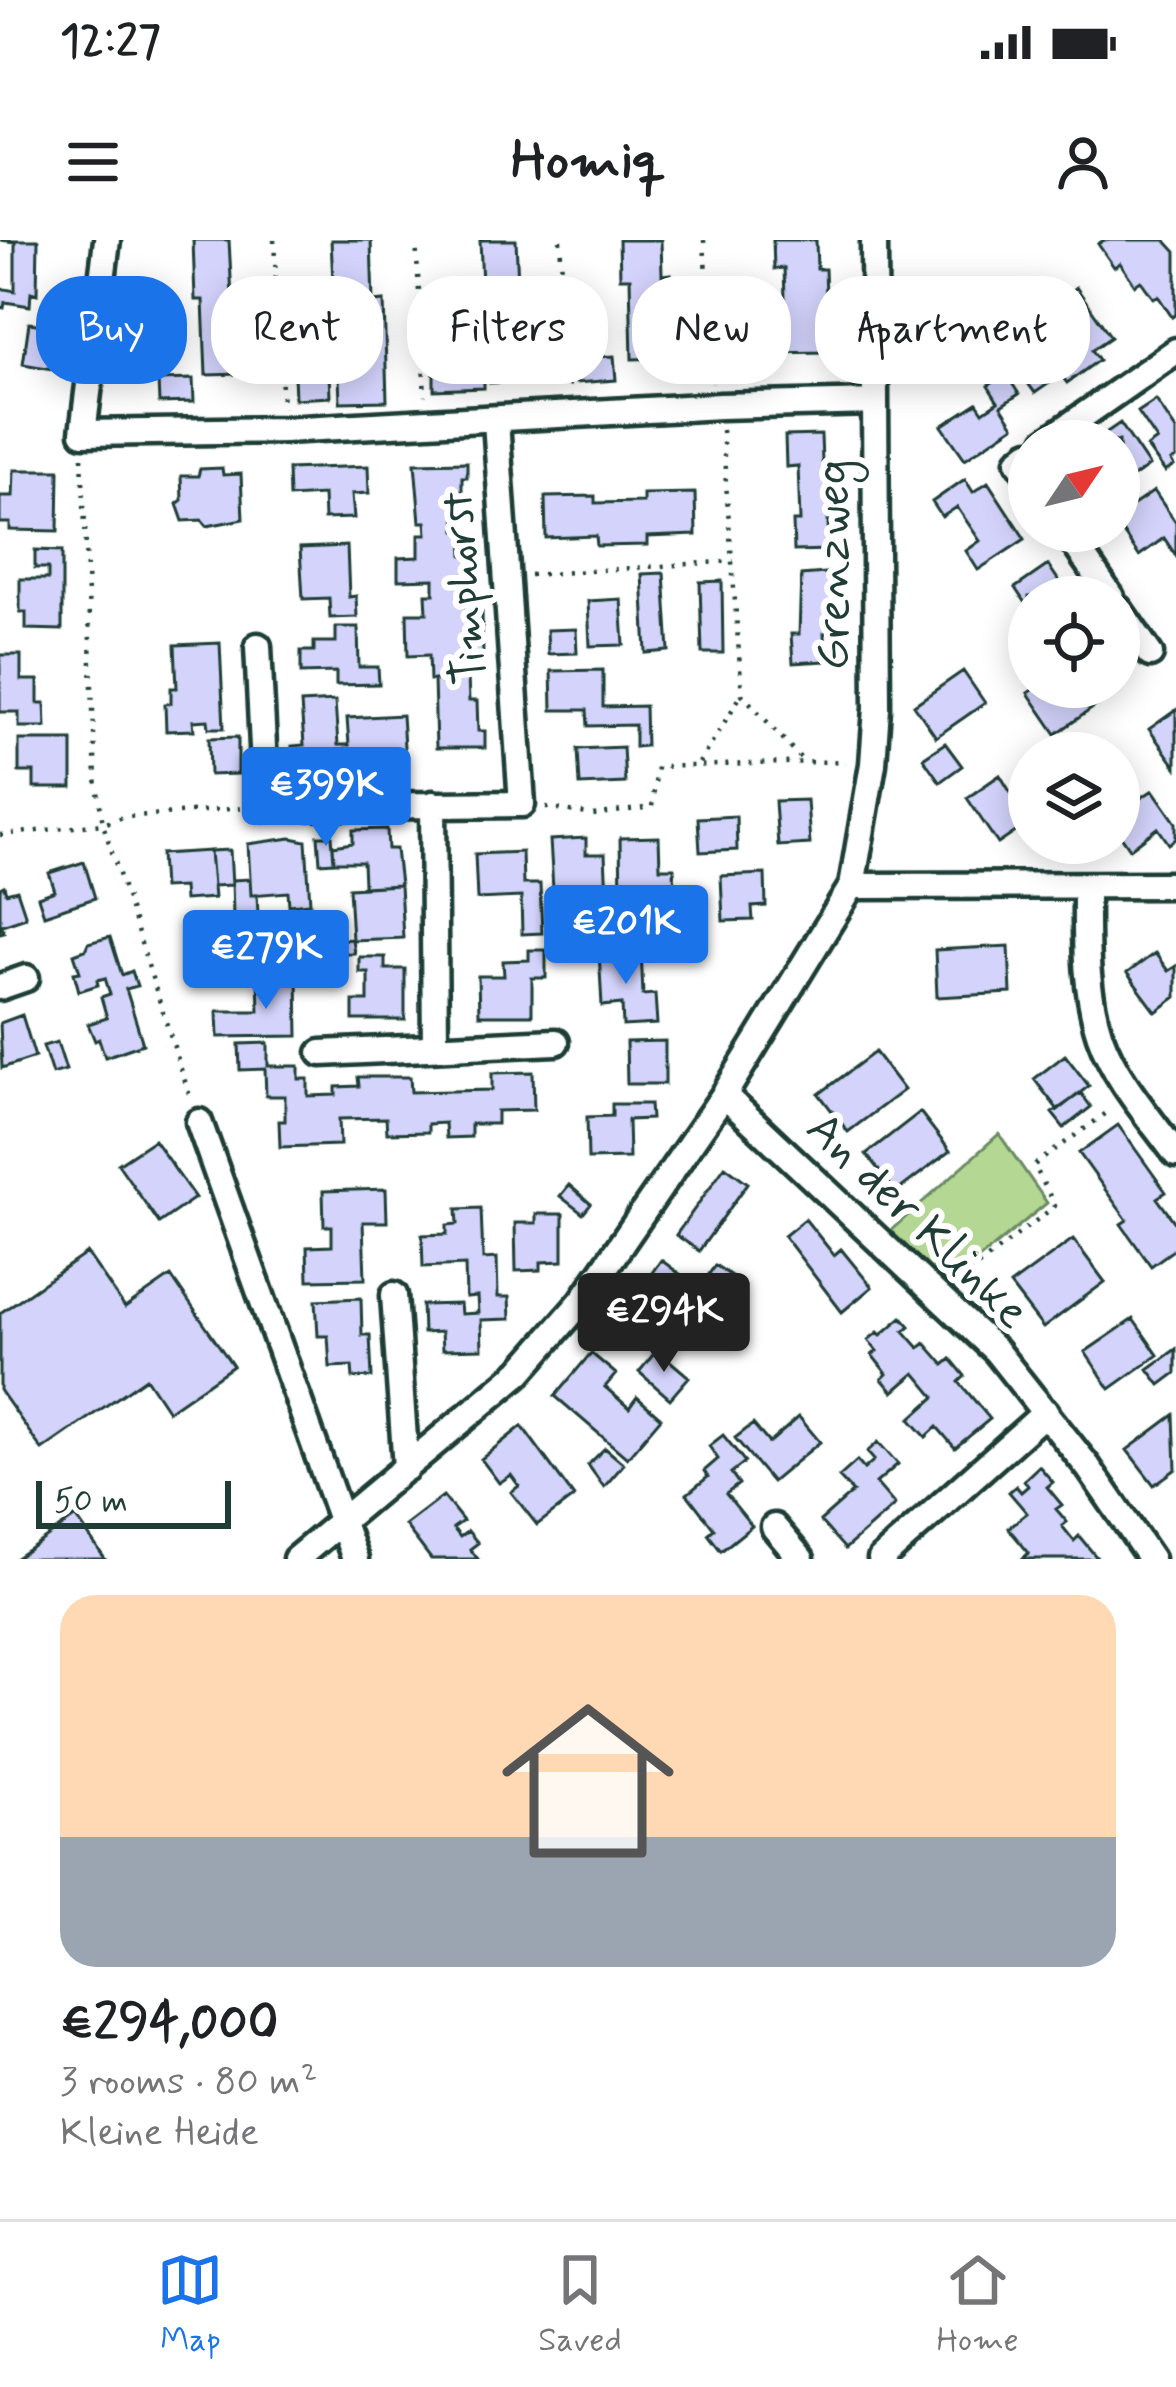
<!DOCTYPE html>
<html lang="en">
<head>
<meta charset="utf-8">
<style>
  body { margin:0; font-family:Mynerve,sans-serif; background:#f2f2f2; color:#202124; height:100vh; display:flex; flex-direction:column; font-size:45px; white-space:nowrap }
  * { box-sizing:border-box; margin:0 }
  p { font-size:39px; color:#757577 }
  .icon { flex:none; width:66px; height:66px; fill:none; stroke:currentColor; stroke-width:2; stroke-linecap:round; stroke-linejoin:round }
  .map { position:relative; height:1319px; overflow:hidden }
  .details { display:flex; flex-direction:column; background:#fff; flex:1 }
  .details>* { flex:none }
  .top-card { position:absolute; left:36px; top:36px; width:1104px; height:108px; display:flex; gap:24px }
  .needle { width:78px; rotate:55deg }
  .fabs { position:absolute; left:1008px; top:180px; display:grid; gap:24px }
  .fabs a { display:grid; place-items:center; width:132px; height:132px; border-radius:50%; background:#fff; box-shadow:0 6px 30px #0003; font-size:60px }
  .scale { position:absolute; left:36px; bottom:30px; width:195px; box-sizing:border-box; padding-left:12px; border:6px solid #1f3d34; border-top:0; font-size:33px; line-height:42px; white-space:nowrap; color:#1f3d34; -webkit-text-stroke:9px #fff; paint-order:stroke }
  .price { position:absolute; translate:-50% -102px; padding:0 27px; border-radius:12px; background:#1a73e8; color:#fff; font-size:39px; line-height:78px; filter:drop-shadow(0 3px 6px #0008) }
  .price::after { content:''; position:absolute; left:50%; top:72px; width:36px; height:27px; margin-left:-18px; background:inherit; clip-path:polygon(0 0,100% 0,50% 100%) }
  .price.selected { background:#222; color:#fff }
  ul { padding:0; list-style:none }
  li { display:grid; align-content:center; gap:24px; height:636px; padding:0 60px }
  li span { display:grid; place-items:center; height:372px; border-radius:36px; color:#555 }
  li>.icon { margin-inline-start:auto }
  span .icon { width:216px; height:216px; fill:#fffc; stroke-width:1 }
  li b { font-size:51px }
  .pill { padding:0 42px; border-radius:48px; background:#fff; box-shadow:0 6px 30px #0003; font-size:42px; line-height:108px }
  .pill.selected { background:#1a73e8; color:#fff }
  .status { display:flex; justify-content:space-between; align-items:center; height:84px; padding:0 60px; background:#fff; direction:ltr }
  .status svg { height:33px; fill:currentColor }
  header { display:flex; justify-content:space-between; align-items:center; height:156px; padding:0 60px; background:#fff; font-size:54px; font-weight:700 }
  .tab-bar { display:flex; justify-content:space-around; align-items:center; height:168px; border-top:3px solid #e0e0e0; background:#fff; font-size:33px; color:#757577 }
  .tab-bar a { display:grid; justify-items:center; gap:6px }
  .tab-bar .selected { color:#1a73e8 }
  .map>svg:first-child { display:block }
  .green { fill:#b4d893; stroke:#6a8a64; stroke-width:3 }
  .building { fill:#d3d3fc; stroke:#1f3d34; stroke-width:3 }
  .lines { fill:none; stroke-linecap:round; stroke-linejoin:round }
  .street-casing { stroke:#1f3d34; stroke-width:33 }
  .path { stroke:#1f3d34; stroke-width:4.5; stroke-dasharray:3 9; stroke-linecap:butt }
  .street { stroke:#fff; stroke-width:24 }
  .labels { text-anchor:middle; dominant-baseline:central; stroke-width:12; stroke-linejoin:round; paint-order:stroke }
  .street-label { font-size:48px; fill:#1f3d34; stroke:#fff }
</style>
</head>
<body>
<div class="status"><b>12:27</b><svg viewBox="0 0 49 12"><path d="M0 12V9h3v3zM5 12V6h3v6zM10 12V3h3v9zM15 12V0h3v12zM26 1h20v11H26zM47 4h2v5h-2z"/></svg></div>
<header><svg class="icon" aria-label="menu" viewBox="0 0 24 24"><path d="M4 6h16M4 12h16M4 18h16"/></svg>Homiq<svg class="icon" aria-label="person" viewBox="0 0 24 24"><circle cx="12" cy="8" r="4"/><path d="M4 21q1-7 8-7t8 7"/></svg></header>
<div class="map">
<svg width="1176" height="1319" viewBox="0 0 1176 1319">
  <rect width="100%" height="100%" fill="#fff"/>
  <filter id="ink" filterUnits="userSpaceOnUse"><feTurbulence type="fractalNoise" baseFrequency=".00833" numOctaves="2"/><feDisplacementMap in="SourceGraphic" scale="24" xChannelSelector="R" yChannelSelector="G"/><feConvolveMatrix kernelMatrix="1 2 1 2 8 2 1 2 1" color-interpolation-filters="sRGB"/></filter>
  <g filter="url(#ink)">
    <!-- green -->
    <path class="green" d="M999,894L1047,963L942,1049L888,993Z"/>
    <!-- building -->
    <path class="building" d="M0,0H38L37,54L31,52L30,66L5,62L4,68L0,67V48L15,51V2Z
      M193,0H229L232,57H240L243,134L206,135L203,60H195Z
      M331,0H371L373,62L384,61L387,161L340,162L339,138H349L346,64H334Z
      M480,0H516L518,43L527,42L532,141L490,143L489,117H495L491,45H482Z
      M619,0H661L662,35L671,34L673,118L632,119L630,38H620Z
      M773,0H816L817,29H825L828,112L769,113L768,91H786L784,28L774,29Z
      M1104,0H1165L1176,12V74L1172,77L1158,56L1153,58L1141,41L1135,45L1120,23L1114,27L1098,4Z
      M1076,47L1111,97L1092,110L1099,120L1067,143L1061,135L1035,153L1019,131L1045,112L1030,91L1047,79L1067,108L1084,96L1058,60Z
      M942,52H973L976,96L988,94L989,109L969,122L960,104L939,121L922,99L944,83Z
      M29,83L64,88L58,130L23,124Z
      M760,108L761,135L724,137L723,110Z
      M614,116L616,140L576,143L575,118Z
      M484,125V148L434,150V126Z
      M329,132L330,157L295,159L294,134Z
      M1006,134L1019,154L1001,166L1014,186L965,219L942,186L977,163L983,172L998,162L988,146Z
      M193,139L194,162L159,163L158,140Z
      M1156,160L1176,190V218L1171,221L1174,226L1165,232L1147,207L1157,200L1138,172Z
      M1120,183L1149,226L1121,246L1119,201H1094Z
      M821,195L822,222L833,221L836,281H828L829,310L794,311L793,281H800L798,226L786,227L785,196Z
      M467,222V237H462V267L455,268L456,290H462L463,315H472V337H465L466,373L482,372L483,415H474L475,436H468L469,461H477L478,491H485V508H436L434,440H430L429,415L408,416L407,373H427L426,354H434V339L398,340V318L419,317V294H427L426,282H420L415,223Z
      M368,226L369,253L352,254L354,278L324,279L323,255L289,257L288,229Z
      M222,228L223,235L241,234L243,279L207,286L202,280L183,281L177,264L182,260L181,236H198L200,229Z
      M14,230H59L58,291L10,290V283H0V256H13Z
      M965,239L973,252L988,242L1025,299L978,330L966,311L980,301L957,267L942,277L932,262Z
      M1154,251L1176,283V316L1164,298L1139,316L1119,287V275Z
      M695,253L696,295L647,297V305L597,306L596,296L546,298L545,257L595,256V263L643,262V254Z
      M347,306L349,357L356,356L357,377L330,378L329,358L303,359L300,308Z
      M35,310L62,311V390L26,389V372H20V339H48V328H35Z
      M1048,325L1070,357H1029V369L1015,348Z
      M838,332L841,364H830L832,393H824L825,421L793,423L791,394H799L801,335Z
      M664,333L669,411L646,413L642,334Z
      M722,341L723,413H702L700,342Z
      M621,359L624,405L590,406L588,361Z
      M336,387H358L359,427H378L379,444L336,445V432L301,433V411H314V402H336Z
      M576,389L577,413L548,414L547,390Z
      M220,403L224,488H209L208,480L193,481L194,490L166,491L165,464L171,463V448H177L175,405Z
      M0,415H21V440H38V463H45L46,487H19V472H0Z
      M603,430V467L645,466L646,506L635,507V485L588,486L587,470H552L551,431Z
      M963,431L985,463L936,497L914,465Z
      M1037,447H1093L1103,461L1056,494L1028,453Z
      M335,461L338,505H349L347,478L402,475L405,523L390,525V516L363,518V512L349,513L350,532L338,533L337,523L294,525L292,506L304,505L301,463Z
      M1176,470V527L1149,489Z
      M238,497V534L210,535L209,498Z
      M19,500H72V548H34V532H19Z
      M945,503L962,526L940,542L923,518Z
      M623,507L625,543L580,545L578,509Z
      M1119,528L1141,558L1153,550L1176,583V599L1169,604L1158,588L1130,609L1119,593Z
      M1000,535L1029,583L998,604L967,558Z
      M807,560L810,604L778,606L775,561Z
      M736,576L737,610L700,612L698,578Z
      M387,589L388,609H396L400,645L361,647L364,645L363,622H334L333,606L353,603V590Z
      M318,596H332L334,622L320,623Z
      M659,597L660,628H674L675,656L621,657L620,598Z
      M291,598L306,601L310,663L289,665L288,652L251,655L248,604Z
      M586,598V614H605L607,656L587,657L586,648L553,649L550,600Z
      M230,610L232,645L213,646L210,611Z
      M210,611L214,658L184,660L183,647L163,648L161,614Z
      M522,612L523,644H540L542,693L522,694L521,657L477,659L475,614Z
      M84,622L95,658L44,675L38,657L55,651L49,633Z
      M765,634L766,666L752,667L753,680L723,681L721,636Z
      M250,639L251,655L257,654L258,674L233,676L232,640Z
      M400,645L403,698L352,700L349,648Z
      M4,646L6,653L17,650L26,677L2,685L4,692L0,693V648Z
      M110,697L122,735L132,731L137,746L126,749L143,804L105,817L99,799L95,801L88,784L107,778L101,757L110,754L105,738L97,740L98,745L79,751L74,733L80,732L74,714L85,710L88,703Z
      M352,699L354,713L324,714V700Z
      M1009,706L1011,753L937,757L935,710Z
      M641,709L643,755L655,754L657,784L623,786L622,764L602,766L599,711Z
      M529,710H546V738H532V775H479L478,736H504L503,721L529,720Z
      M1155,713L1168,731L1176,726V757L1156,772L1127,733Z
      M359,717H385V729H405V780H353V761H368V732H359Z
      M258,736H297L298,796L218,797L217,771H259Z
      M22,775L35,817L2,828L0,783Z
      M665,801V844H627L626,802Z
      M57,802L66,830L52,834L43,806Z
      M268,803V826H299V839H308V856L336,855V847L359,846L358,837H410L411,852L492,850V833L533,832L534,870L497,871V884H471V897L446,898L445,883L428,884V892L387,893L386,878L339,879L340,905L280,907L279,881H285V856H266L265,829L240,830L239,804Z
      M875,812L904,850L848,892L819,854Z
      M1065,815L1089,846L1058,870L1034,839Z
      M1081,853L1091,867L1064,888L1052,873Z
      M612,864H650L651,879L628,880L629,918L588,919L587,877L612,876Z
      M920,872L950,911L896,952L866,914Z
      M1118,885L1166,952L1157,958L1176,984V1008L1151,1026L1121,984L1127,980L1079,913Z
      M154,900L195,958L159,983L118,924Z
      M725,926L748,943L699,1011L676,995Z
      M569,945L591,964L583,974L560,956Z
      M386,949L387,982H363L365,1039L308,1040L307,1007L332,1006V986H324L323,951Z
      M481,968L483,1019L497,1018L498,1057H509L510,1079L481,1080L482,1109L442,1110L441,1092L423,1093L422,1065L460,1064L461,1074L478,1073L477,1057L466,1058L465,1025L423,1027L422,995L447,994V985L458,984L457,969Z
      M536,974H563V1021L541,1022V1030L516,1031L515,983H536Z
      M805,979L834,1015L841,1009L872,1047L842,1072L784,996Z
      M1073,999L1105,1042L1043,1088L1010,1045Z
      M87,1013L125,1068L171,1036L233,1126L168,1171L146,1138L42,1210L0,1150V1073Z
      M661,1020L684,1037L636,1105L612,1089Z
      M715,1025L734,1038L721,1058L702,1045Z
      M361,1058L362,1095H370L372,1137L353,1138L352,1126L330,1127L328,1096H318L316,1060Z
      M902,1077L910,1086L904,1091L919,1108L925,1103L944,1125L951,1119L965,1136L959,1142L990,1179L955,1208L937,1187L926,1197L910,1179L935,1157L915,1133L893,1152L882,1139L887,1134L872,1115L877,1111L868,1100L878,1092L881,1095Z
      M1133,1079L1158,1115L1110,1149L1085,1112Z
      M1176,1109V1133L1160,1145L1148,1129Z
      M657,1110L689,1137L670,1159L639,1132Z
      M591,1113L616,1134L605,1147L629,1168L637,1157L661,1178L627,1218L555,1156Z
      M1174,1175L1176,1229L1154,1245L1127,1210Z
      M799,1177L820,1202L772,1242L735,1198L753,1184L769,1203Z
      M522,1186L574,1257L537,1285L511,1252L519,1246L511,1235L499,1243L481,1219Z
      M723,1195L745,1222L731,1233L739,1244L726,1254L752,1286L721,1311L708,1294L714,1289L687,1254L708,1237L704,1231L718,1219L709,1206Z
      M878,1202L898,1224L876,1243L895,1265L845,1309L820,1281L853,1252L839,1237L857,1221L864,1229L874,1220L867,1212Z
      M605,1208L624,1224L604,1247L588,1225Z
      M1039,1226L1053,1242L1047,1247L1062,1265L1056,1269L1067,1282L1062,1286L1074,1301L1079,1296L1098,1319H1022L1029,1313L1008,1288L1027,1273L1009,1252L1016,1246L1021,1252L1028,1246L1024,1240Z
      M443,1256L463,1281L453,1288L460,1297L468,1291L478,1303L470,1309L478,1319H431L405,1285Z
      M76,1277L105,1319H15Z"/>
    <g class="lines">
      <!-- street casing -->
      <g class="street-casing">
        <path id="street" d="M107,0L83,193L284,190L720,166L875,162
          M1047,201L1176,111
          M1029,213L1019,221L1029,236
          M1066,291L1111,357
          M1119,369L1150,414
          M258,406L266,567L522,564L496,181
          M433,564L435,807
          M852,646L1176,645
          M1086,648C1086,697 1084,748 1100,796C1115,839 1149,877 1176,914
          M0,747L26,738
          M321,813L556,802
          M724,855L996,1111L1088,1227L1151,1319
          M199,882L355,1319
          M394,1055L406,1228
          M774,1287L801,1319
          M296,1319L520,1132L582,1061L724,855L852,646L873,524L877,468L874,0
          M881,1319L1046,1172"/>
      </g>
      <!-- path -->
      <path class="path" d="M274,0L283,168
        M416,0L425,156
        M560,0L569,150
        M704,0L712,144
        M722,190L742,454L804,522
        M82,217L96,539L103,584L190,857
        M530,335L734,321
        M699,523L742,454
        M546,567L593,575L652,567L657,527L846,521
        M0,595L103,584L123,577L244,568
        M959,1040L1055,966L1034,925L1112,869"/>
      <!-- street -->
      <use href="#street" class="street"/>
    </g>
  </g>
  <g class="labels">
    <!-- street labels -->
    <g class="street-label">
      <text transform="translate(834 325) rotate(-90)">Grenzweg</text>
      <text transform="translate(465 348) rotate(-94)">Timphorst</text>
      <text transform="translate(917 981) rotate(44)">An der Klinke</text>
    </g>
  </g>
</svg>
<div class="fabs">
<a><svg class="needle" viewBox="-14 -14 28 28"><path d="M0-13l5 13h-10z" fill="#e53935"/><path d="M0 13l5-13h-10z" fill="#757577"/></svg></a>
<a><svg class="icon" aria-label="locate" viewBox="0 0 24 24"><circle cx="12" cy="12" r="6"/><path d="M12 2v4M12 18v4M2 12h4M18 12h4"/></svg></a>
<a><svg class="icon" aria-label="layers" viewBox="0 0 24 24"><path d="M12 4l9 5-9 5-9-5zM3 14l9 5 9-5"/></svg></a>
</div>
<div class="scale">50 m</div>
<b class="price" style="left:326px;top:609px">€399K</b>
<b class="price" style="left:626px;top:747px">€201K</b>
<b class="price" style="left:266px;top:772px">€279K</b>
<b class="price selected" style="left:664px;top:1135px">€294K</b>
<div class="top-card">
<a class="pill selected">Buy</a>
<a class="pill">Rent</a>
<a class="pill">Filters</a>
<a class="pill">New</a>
<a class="pill">Apartment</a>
</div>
</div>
<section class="details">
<ul>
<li><span style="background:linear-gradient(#ffd9b3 65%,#9aa5b1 0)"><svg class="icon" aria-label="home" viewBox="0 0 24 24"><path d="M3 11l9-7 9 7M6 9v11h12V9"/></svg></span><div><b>€294,000</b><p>3 rooms · 80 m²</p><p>Kleine Heide</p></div></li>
</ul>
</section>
<nav class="tab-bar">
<a class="selected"><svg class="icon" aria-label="map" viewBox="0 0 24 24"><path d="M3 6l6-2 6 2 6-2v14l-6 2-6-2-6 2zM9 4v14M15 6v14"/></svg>Map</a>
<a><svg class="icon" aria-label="saved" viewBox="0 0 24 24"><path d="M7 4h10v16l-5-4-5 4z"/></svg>Saved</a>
<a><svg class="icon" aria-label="home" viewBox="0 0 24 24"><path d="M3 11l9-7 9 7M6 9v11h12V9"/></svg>Home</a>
</nav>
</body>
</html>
